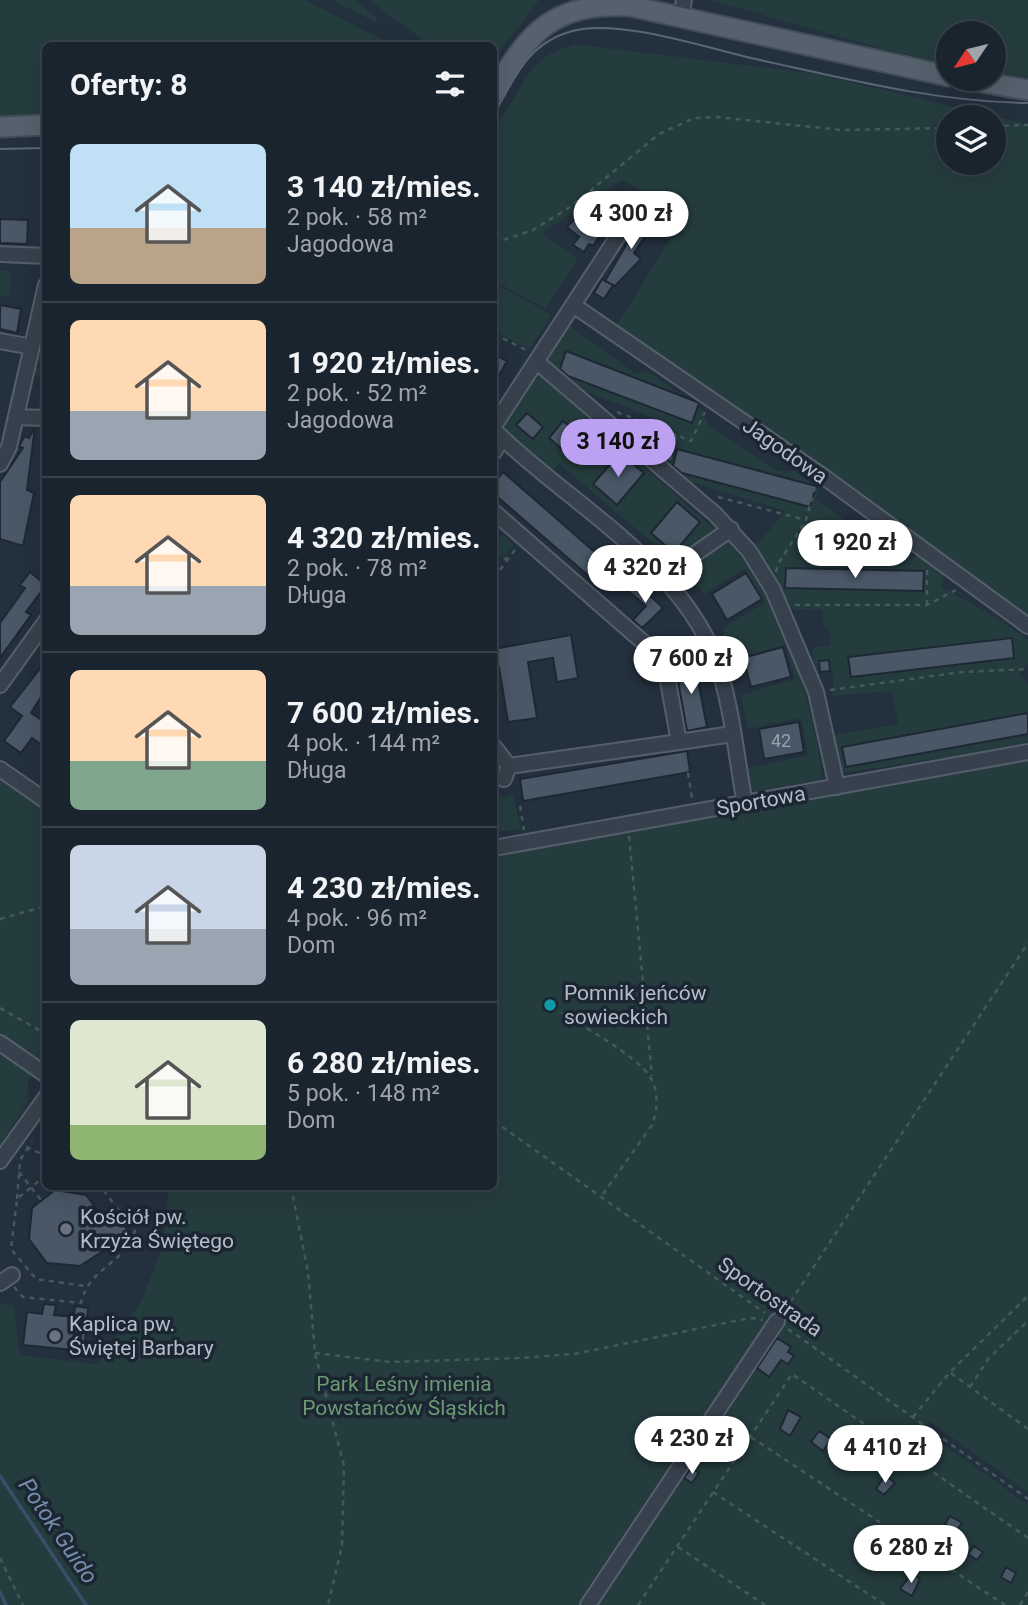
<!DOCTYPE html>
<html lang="pl">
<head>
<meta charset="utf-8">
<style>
  body { margin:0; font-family:Roboto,sans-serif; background:#27303a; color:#f1f3f6; height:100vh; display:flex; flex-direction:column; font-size:26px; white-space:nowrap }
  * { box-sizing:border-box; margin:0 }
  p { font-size:23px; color:#9fa4aa }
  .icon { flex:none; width:38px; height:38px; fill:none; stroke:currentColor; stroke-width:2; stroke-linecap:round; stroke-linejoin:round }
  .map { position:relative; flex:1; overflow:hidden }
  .panel { position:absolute; left:42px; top:42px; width:455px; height:1148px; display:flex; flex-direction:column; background:#1a242e; border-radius:10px; box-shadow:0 7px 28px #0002,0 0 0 2px #38414a }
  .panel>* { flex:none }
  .needle { width:46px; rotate:235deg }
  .buttons { position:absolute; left:936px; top:21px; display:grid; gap:14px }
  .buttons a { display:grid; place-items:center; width:70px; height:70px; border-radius:50%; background:#1a242e; box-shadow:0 7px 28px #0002,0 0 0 2px #38414a; font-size:35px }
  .price { position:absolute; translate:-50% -60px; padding:0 16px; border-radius:24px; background:#fff; color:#222; font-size:23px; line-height:46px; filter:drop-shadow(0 2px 4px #0008) }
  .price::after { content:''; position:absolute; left:50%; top:42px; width:21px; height:16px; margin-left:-10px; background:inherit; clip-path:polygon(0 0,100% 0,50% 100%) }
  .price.active { background:#bca0f2; color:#111 }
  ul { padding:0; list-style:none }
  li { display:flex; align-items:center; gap:21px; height:175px; padding:0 28px }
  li+li { border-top:2px solid #38414a }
  li span { display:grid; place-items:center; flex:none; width:196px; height:140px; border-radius:10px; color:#555 }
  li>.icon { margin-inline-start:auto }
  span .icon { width:84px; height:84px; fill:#fffc; stroke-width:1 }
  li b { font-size:30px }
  h2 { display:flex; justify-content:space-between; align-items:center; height:84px; padding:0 28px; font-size:30px }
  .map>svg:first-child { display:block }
  .green { fill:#253c3e; fill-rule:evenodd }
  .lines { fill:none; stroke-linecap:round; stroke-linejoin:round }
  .stream { stroke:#394e67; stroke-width:3.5 }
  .building { fill:#495766; stroke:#1e2834; stroke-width:2 }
  .minor-casing { stroke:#555f6b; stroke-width:18 }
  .major-casing { stroke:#434d59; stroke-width:23 }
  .path { stroke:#43595b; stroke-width:2.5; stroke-dasharray:5 5; stroke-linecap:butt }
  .minor { stroke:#37414d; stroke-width:14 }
  .major { stroke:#55616d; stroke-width:19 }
  .tram { stroke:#596674; stroke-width:2 }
  .culture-dot { fill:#0f9aa8; stroke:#1c2632; stroke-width:2.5 }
  .worship-dot { fill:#6b7280; stroke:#1c2632; stroke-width:2.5 }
  .labels { text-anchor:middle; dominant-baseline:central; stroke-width:7; stroke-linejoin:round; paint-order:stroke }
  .number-label { font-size:18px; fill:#98a3b0 }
  .street-label { font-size:21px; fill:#b3bcc8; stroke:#1c2632 }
  .poi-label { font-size:21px; fill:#b3bcc8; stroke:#1c2632; text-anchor:start }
  .park-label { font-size:21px; fill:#6a9973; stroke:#1c2632 }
  .water-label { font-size:23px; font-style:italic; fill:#738eac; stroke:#1c2632 }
</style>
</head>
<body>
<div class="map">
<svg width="1028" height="1605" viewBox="0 0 1028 1605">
  <rect width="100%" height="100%" fill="#23303d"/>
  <!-- green -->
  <path class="green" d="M0,0H305L392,45L46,46L45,115L0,117Z
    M332,0H355L377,18L375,22Z
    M369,0H539L494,59V46L430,45Z
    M710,0H1028V77L994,73V33H948V64L883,49Z
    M574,44L816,74L1028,124V619L617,325L684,216L622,180L542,233L578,259L545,308L494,281V130L532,68L548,55ZM948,117H994V163H948Z
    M0,270L12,272L9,297L0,296Z
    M494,283L552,315L529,349L494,331Z
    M569,325L636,374L646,370L701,409L709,426L778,471H796L819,490L816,499L902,560L920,556L943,576L942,587C972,605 1001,619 1028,640V663L1019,673L1028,684V745L842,773L833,735L898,724L892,691L832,696L834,671L815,672L812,647L829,646L831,633L824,625L822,610L783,609L753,550L785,511L672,476L656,461L665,423L561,381L544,363Z
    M38,333L45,335V364L32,361Z
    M35,367L45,370V408L38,407L44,378L33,374Z
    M537,373L728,541C782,606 813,695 822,779L754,792L748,785L745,769L808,755L801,718L748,729L741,695L795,679L785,645L734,659L722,629L765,602L744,569L704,594L684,569L559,464L550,473L501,428Z
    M502,534L514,545L506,555L494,558V545Z
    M1028,757V1492L929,1421L923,1430L1028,1505V1605H0V1302L14,1308L19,1355L96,1364L141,1302L163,1246L169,1187L494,1186V856Z
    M0,777L46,809L45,1059L28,1081L29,1101L0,1145Z
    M494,782L497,783L500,797L513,794L521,828L494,833Z"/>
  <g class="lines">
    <!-- stream -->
    <path class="stream" d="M0,1476L86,1605
      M0,1592L6,1605"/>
  </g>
  <!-- building -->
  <path class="building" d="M633,194L650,203L645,212L638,205L628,203Z
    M612,198L624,206L611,227L607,224L593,246L589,244L584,252L573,245L579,237L567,227L577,216L590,227Z
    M646,211L657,218L634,253L641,259L615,286L605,281Z
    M0,219L28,220L27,244L0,243Z
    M602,279L613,285L604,299L594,293Z
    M0,305L21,309L17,333L0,329Z
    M566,351L697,402L699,403L692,423L568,376L560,369Z
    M494,354L507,361L494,385Z
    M527,413L543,427L533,439L516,425Z
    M563,421L578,433L563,450L549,438Z
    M35,427L27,490L34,493L23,546L0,539V482L23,448L19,446L25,436L29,438Z
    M677,449L816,486L810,507L682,473L673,466Z
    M620,453L644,473L617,505L593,484Z
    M503,472L605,561L591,578L494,494V483Z
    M677,502L700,522L674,553L651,533Z
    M786,568L924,571L923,591L785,588Z
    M30,572L46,585L26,612L31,615L0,658V623L25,588L20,585Z
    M746,573L762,599L727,620L712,594Z
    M635,581L663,608L642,628L633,620L646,606L627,590Z
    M571,635L578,678L557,682L553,658L528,662L537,718L508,722L499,667L494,668V649Z
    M1012,638L1014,658L851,677L848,657Z
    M783,647L791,677L751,687L743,658Z
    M694,660L707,727L687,731L675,664Z
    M829,660L830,671L820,672L819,661Z
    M46,661V689L31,713L46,723V748L32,738L21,753L4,741L22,716L10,707Z
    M1028,713V734L846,767L842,747Z
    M799,722L804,752L764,759L759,729Z
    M687,751L690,772L523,801L520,779Z
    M55,1190L86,1195L103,1217L114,1213L130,1233L80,1266L47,1263L29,1239L32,1208Z
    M44,1304L56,1305L54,1315L74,1317L75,1306L88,1308L84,1351L23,1345L27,1312L42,1314Z
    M777,1338L791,1347L788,1352L794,1356L788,1364L781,1360L769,1377L757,1368Z
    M788,1410L801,1417L790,1436L780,1429Z
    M819,1431L831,1439L823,1451L811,1442Z
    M709,1440L717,1445L710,1456L702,1450Z
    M691,1468L699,1473L692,1483L684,1478Z
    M885,1475L895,1483L884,1495L876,1489Z
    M950,1516L962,1523L956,1532L945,1524Z
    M974,1546L983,1552L977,1560L968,1554Z
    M1006,1567L1016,1573L1011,1583L1001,1577Z
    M912,1573L920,1579L912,1596L900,1589Z"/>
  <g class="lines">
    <!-- minor casing -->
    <g class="minor-casing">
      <path id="minor" d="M681,17L684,0
        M0,254L46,256
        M573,305L824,477L1028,626
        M0,341L32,347
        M537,362L715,514L749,551L773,590L816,692L837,787
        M17,417L46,418
        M494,426L633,213
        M494,430C567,502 676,559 715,657C732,703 736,756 745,804
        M494,452L502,439
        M0,464L9,447L46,285
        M494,512L659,656L665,665L679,742L732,734
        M663,576L731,529
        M0,685L46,621
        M495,748L509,766
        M0,769L46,801
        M504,779L509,766L679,742
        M494,848L1028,752
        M0,1043L46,1075
        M0,1161L46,1097
        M0,1283L12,1275
        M588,1605L777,1321"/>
    </g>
    <!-- major casing -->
    <g class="major-casing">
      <path id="major" d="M963,79L1028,90
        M494,93C528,31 555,2 630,6L948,76
        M0,127L46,125"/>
    </g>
    <!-- path -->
    <path class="path" d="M994,126L1028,125
      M494,243L533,230L573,205L659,134L694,118L717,117L841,130L948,128
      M494,334L528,351
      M617,412L676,435
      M670,460L676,435L691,441L705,412
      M718,497L806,520L815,487
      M494,562L508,558
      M776,572L778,564L806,520
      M494,578L517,547
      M795,605H927L956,590
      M927,605V570
      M830,690L962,672L1028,669
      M685,753L692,798
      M520,806L524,830
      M629,836L652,1076
      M0,919L46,906
      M553,1007C576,1023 637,1055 650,1077C659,1091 658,1110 652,1125L601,1197
      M0,1008L46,1034
      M494,1121L765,1313
      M26,1147L46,1156
      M19,1172L41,1200
      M46,1175L17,1199L11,1249L36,1279L85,1286
      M291,1186L308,1272L315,1353L344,1466L342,1546L328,1605
      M17,1199L20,1160L32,1142
      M14,1287L23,1297L81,1303C89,1267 125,1264 135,1231L100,1186
      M785,1310L1028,943
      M788,1329L1028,1499
      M315,1353L390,1362L520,1358L574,1354L750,1318L763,1320
      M951,1373L1028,1429
      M970,1387L989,1358L1028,1321
      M913,1417L950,1372L1028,1296
      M751,1437L1005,1605
      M713,1492L885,1605
      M678,1547L765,1605
      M0,1558L23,1605
      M638,1605L792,1374L1028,1538
      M1020,1605L1028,1592"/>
    <!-- minor -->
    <use href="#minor" class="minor"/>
    <!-- major -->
    <use href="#major" class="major"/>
    <!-- tram -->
    <path class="tram" d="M494,115C512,80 528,44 569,32C614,17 704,47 751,58C843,78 934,102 1028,103
      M0,149L46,148"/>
  </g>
  <!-- markers -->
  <circle class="culture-dot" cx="550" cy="1005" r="7"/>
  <g class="worship-dot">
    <circle cx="66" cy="1229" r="7"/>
    <circle cx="55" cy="1336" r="7"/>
  </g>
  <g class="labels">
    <!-- number labels -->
    <g class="number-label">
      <text x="781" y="740">42</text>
    </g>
    <!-- street labels -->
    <g class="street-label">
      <text transform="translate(785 451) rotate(35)">Jagodowa</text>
      <text transform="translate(761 801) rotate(-10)">Sportowa</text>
      <text transform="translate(770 1297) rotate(35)">Sportostrada</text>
    </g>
    <!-- poi labels -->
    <g class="poi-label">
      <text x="564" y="993">Pomnik jeńców<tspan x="564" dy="24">sowieckich</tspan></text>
      <text x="80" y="1217">Kościół pw.<tspan x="80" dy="24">Krzyża Świętego</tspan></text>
      <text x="69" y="1324">Kaplica pw.<tspan x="69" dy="24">Świętej Barbary</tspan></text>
    </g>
    <!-- park labels -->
    <g class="park-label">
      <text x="404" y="1384">Park Leśny imienia<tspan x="404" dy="24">Powstańców Śląskich</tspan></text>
    </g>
    <!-- water labels -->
    <g class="water-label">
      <text transform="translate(58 1531) rotate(56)">Potok Guido</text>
    </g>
  </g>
</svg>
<div class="buttons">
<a><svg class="needle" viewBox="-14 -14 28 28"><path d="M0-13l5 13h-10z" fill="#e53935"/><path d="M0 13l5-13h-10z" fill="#9fa4aa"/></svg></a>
<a><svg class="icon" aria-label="layers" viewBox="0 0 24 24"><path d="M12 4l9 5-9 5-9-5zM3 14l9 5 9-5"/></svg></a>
</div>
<b class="price" style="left:631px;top:251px">4 300 zł</b>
<b class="price active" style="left:618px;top:479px">3 140 zł</b>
<b class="price" style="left:855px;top:580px">1 920 zł</b>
<b class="price" style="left:645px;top:605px">4 320 zł</b>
<b class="price" style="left:691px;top:696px">7 600 zł</b>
<b class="price" style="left:692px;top:1476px">4 230 zł</b>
<b class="price" style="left:885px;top:1485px">4 410 zł</b>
<b class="price" style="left:911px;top:1585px">6 280 zł</b>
<section class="panel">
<h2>Oferty: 8<svg class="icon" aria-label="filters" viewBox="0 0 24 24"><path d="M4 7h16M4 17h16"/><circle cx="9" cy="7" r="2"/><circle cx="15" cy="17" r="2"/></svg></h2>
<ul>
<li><span style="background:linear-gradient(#bfe0f5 60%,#b9a48a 0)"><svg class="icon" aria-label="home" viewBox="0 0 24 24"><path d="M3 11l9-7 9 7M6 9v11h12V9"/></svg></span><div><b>3 140 zł/mies.</b><p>2 pok. · 58 m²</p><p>Jagodowa</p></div></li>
<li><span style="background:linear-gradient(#ffd9b3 65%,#9aa5b1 0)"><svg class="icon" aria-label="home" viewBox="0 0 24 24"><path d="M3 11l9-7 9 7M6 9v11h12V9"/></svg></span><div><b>1 920 zł/mies.</b><p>2 pok. · 52 m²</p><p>Jagodowa</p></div></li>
<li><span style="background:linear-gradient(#ffd9b3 65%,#9aa5b1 0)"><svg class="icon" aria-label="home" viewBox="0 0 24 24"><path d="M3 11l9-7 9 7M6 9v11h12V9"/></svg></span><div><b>4 320 zł/mies.</b><p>2 pok. · 78 m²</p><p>Długa</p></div></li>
<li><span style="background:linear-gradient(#ffd9b3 65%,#7fa58c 0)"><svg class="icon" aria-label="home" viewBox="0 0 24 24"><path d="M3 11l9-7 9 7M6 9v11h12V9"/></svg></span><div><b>7 600 zł/mies.</b><p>4 pok. · 144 m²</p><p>Długa</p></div></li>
<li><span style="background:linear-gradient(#c9d6e8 60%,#9aa5b1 0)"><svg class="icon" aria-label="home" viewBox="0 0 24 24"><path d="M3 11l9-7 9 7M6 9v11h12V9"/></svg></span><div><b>4 230 zł/mies.</b><p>4 pok. · 96 m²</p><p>Dom</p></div></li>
<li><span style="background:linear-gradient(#dfe7d0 75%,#8fb573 0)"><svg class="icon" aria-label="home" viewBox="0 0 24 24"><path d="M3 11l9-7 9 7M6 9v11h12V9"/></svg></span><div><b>6 280 zł/mies.</b><p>5 pok. · 148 m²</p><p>Dom</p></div></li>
</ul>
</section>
</div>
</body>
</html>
